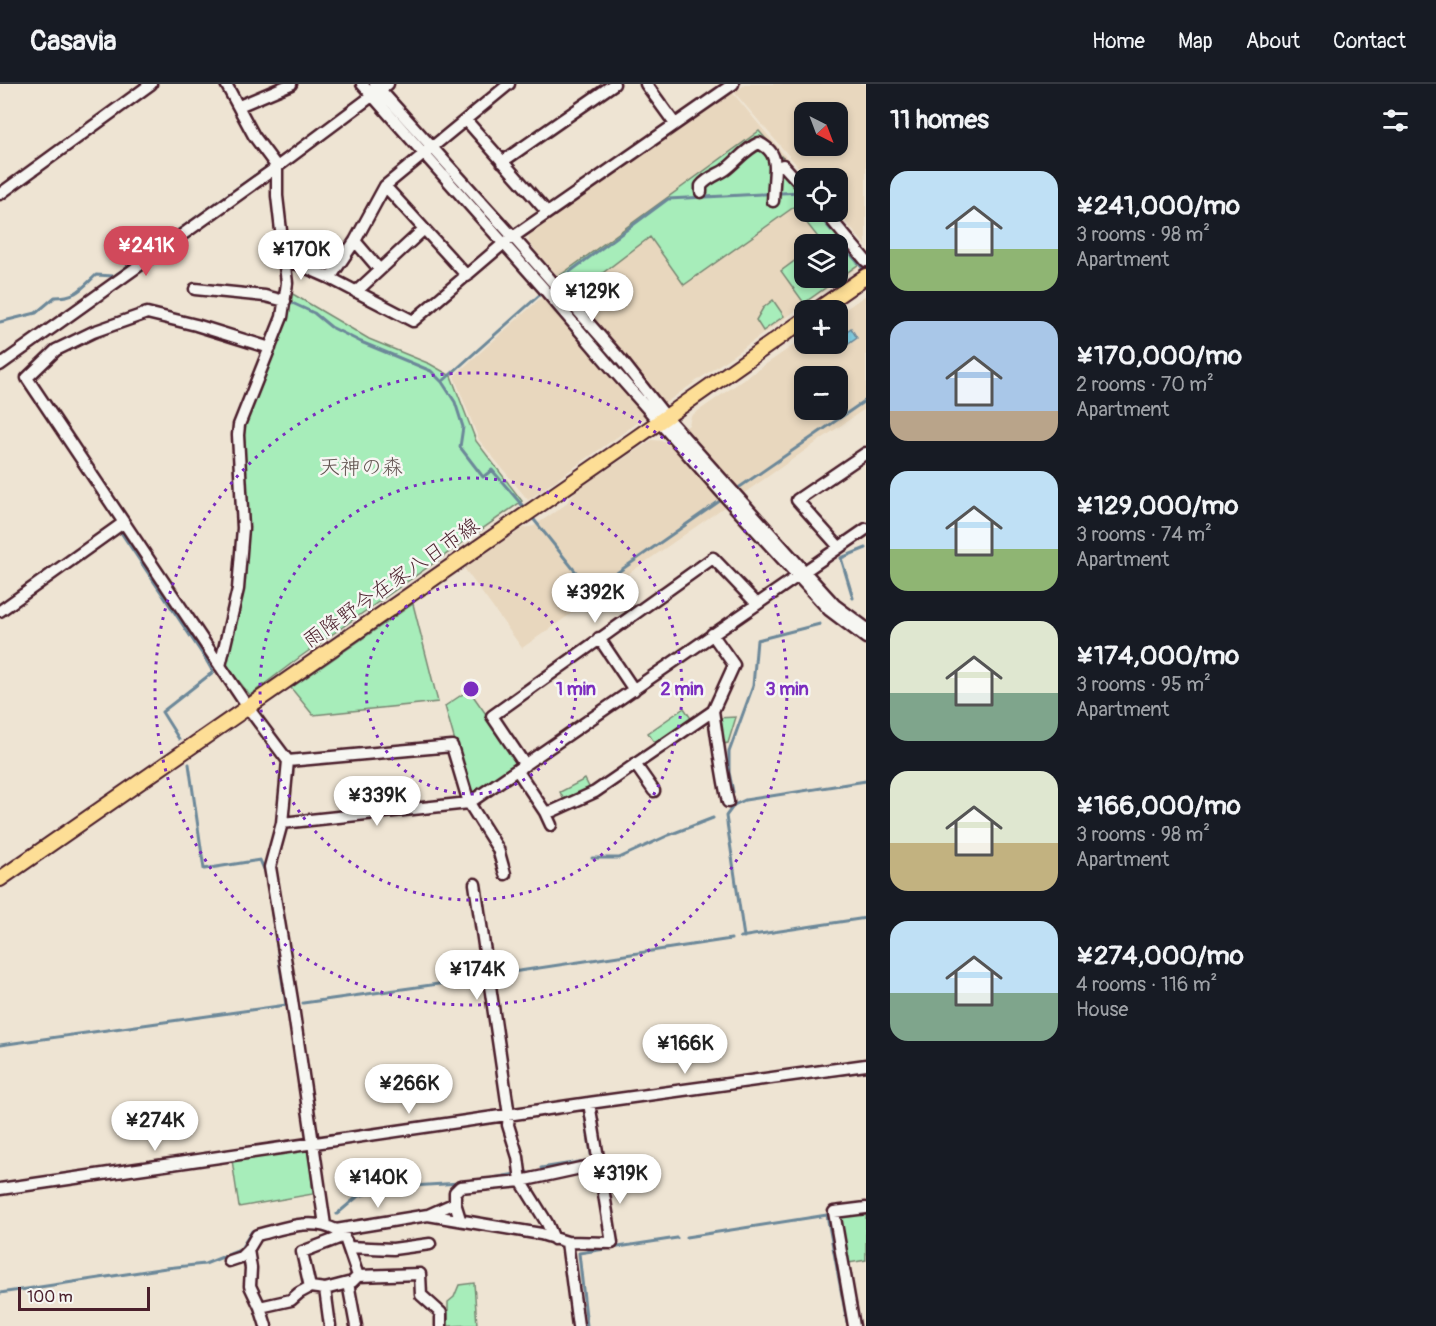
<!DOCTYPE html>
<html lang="en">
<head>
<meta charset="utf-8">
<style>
  body { margin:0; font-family:Pangolin,"Klee One",sans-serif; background:#242831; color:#f1f3f6; height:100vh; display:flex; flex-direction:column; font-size:22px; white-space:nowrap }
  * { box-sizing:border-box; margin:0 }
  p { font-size:20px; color:#9ea1a6 }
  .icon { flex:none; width:33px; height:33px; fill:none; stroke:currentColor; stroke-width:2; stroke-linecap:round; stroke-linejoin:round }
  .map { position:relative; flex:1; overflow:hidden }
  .panel { display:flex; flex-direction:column; background:#171b24; width:570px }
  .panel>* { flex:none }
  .needle { width:39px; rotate:138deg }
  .tools { position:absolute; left:794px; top:18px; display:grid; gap:12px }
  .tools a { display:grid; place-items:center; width:54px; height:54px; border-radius:12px; background:#171b24; box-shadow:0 3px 9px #0003; font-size:30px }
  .scale { position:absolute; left:18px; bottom:15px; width:132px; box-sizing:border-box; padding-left:6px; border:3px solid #4a1f2b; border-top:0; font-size:16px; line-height:21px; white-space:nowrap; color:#4a1f2b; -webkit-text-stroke:4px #f6f6f2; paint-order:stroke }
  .price { position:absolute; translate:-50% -51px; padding:0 14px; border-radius:21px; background:#fff; color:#222; font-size:20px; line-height:39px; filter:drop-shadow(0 2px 3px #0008) }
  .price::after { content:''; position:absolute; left:50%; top:36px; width:18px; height:14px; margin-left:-9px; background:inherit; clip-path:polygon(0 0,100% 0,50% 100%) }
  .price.selected { background:#d1495b; color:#fff }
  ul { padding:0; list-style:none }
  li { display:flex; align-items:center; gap:18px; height:150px; padding:0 24px }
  li span { display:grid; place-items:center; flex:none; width:168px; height:120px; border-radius:18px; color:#555 }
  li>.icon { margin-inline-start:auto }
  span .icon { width:72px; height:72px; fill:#fffc; stroke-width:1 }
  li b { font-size:26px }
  h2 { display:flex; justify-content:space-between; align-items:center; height:72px; padding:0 24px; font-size:26px }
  header { display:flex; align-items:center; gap:36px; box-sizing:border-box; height:84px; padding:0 30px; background:#171b24; border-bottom:2px solid #363941 }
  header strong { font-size:28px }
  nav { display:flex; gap:33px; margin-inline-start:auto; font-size:21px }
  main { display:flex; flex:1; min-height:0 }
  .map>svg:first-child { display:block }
  .built { fill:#e8d7be; fill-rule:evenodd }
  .green { fill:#a7edba; stroke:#788672; stroke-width:1.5 }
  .water { fill:#82cee2; stroke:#6c8899; stroke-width:1.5 }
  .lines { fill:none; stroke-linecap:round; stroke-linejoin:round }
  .stream { stroke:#6c8899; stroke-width:3 }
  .minor-casing { stroke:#4a1f2b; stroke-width:15 }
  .major-casing { stroke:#4a1f2b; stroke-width:18 }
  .minor { stroke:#f6f6f2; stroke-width:10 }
  .major { stroke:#fdde96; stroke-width:14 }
  .ring { fill:none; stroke:#7b2cbf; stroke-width:3; stroke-dasharray:3 6 }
  .labels { text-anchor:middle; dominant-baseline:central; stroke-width:5; stroke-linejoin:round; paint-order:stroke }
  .park-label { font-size:21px; fill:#61524f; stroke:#f6f6f2 }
  .street-label { font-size:21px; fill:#4a1f2b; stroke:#f6f6f2 }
  .centre { fill:#7b2cbf; stroke:#f6f6f2; stroke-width:3 }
  .ring-label { font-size:18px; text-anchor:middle; font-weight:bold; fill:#7b2cbf; stroke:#f6f6f2; stroke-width:5; stroke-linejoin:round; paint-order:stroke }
</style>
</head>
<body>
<header>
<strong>Casavia</strong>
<nav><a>Home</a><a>Map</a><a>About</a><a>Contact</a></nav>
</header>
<main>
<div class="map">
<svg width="866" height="1242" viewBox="0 0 866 1242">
  <rect width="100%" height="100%" fill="#eee4d3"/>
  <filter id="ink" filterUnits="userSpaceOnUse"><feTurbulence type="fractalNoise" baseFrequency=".0167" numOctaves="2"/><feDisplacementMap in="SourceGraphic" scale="12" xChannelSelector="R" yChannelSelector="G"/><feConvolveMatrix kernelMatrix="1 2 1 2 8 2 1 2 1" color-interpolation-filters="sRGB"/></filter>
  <g filter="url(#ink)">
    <!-- built -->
    <path class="built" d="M746,0H866V162L837,128V94H808L734,8ZM804,28H837V62H804Z
      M732,8L804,95V128H832L866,169V177L528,416L479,356L454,292L561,196L529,159V150ZM804,160H837V194H804Z
      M866,211V324L522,564L464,484L523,444L534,442L565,421L577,405L652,356L665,357L689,341L691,332L804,254V260H837V231ZM804,292H837V326H804Z"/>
    <!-- green -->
    <path class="green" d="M759,47L804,98V128H829L866,175L804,219L781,187L804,170V194H837V160H817L821,157L794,123L684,201L650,153L562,220L547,201Z
      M291,209L369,255L430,280L451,292L476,357L522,417L300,573L250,611L226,581L242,504V352L244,342L279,252Z
      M773,216L784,232L763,247L756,236L763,224Z
      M413,520L438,618L313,631L291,604Z
      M469,606L521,680L471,714L445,622Z
      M684,624L692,636L656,661L648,649Z
      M736,633L728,659L723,660L717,634Z
      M585,695L590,705L565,718L560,708Z
      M309,1065L313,1110L239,1123L232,1076Z
      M866,1124V1176L843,1180L834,1128Z
      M474,1199L477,1241L448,1242V1218L454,1213L459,1201Z"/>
    <!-- water -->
    <path class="water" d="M851,244L857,254L840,266L836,260L837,254Z"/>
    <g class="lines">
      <!-- stream -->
      <path class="stream" d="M816,128L832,147
        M837,154L865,187
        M556,198L668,115L800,108L804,113
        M290,218L314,229L331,243L361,258L431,287L442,298L455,318L463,343L460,363L483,393L492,386L527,427
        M0,238L36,229L55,213C77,213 81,205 96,191L114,192L271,80
        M442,298L544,207
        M734,407L866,316
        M531,432L591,507L724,414
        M122,450L205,574L213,588L162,628L179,655
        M853,514L841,474L866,464
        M189,680L204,785L260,776L266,790
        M733,708L729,688V668L753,602L757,556L820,540
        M592,774H619L669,751L713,734
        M740,853L866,834
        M744,853L726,732L734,721L745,716L866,697
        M493,891L731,855
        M303,919L481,894
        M0,961L286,921L270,817
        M775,999L866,987
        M541,1084L592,1076L584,1026
        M487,1095L527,1088
        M337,1130L357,1113L380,1104L460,1099
        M686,1153L827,1131L847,1238
        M0,1209L166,1184L205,1180L240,1166L252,1147L259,1146
        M587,1242L579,1169L677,1154"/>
      <!-- minor casing -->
      <g class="minor-casing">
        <path id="minor" d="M362,0L545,206L614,287L731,419L829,526L866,554
          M375,0L513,153L622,277L667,334L804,487L835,521L866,544
          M646,0L675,40
          M239,22L291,0
          M466,36L547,128
          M502,78L614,0
          M385,102L467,192
          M701,108V102C707,94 717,91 725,86C737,77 745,65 759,59C771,65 775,72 775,84L783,81L804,104
          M0,110L151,0
          M773,117L775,84
          M825,128L866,177
          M355,157L379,185
          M284,174L330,194L413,237L503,160L733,0
          M330,194L355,157L385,102L509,0
          M195,205L265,212L285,217
          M356,208L424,145
          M270,264L196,241L147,229L93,248L56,266L27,294L249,625L288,677L282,739L270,783L292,916L325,1141
          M0,281L277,83L388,0
          M839,463L797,416L866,369
          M0,527L123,439
          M599,554L634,606
          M220,582L238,505L243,444L238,351L239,341L282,233L287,199L277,112V83L254,52L226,0
          M713,627C718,657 721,688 728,718
          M288,677L452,662L469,719L498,765L505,790
          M635,680L654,707
          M525,681L492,632L713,474L757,520
          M517,686L545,728L553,727L595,708L713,627L734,581L712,550
          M545,728L551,741
          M282,739L469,719L866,445
          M475,800L509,1031L508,1041L518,1073L521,1097L547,1139L554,1155
          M0,1105L589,1019L866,981
          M428,1131L541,1150L567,1158L578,1242
          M460,1135L455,1119V1108L460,1103L521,1097L599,1080
          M344,1152L302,1168L310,1203L325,1205L348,1199L356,1242
          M346,1157L358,1192
          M567,1158L612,1159L589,1019
          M348,1163L393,1165L430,1160
          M229,1177L241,1173L248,1166
          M348,1199L352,1198L358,1192L420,1190L421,1211L441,1229V1242
          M325,1205L330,1242
          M260,1223L291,1216L299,1209L310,1203
          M266,1242L260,1223L250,1202L251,1184L248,1166L257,1151C282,1145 311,1133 336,1146L428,1131L455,1119
          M854,1242L834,1128L866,1124"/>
      </g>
      <!-- major casing -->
      <g class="major-casing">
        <path id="major" d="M817,226L866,192
          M0,795C269,611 537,424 804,236"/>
      </g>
      <!-- minor -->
      <use href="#minor" class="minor"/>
      <!-- major -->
      <use href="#major" class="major"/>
    </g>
  </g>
  <!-- distance rings -->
  <g class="ring">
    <circle cx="471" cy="605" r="105"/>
    <circle cx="471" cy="605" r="211"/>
    <circle cx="471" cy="605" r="316"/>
  </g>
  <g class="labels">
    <!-- park labels -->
    <g class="park-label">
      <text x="361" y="383">天神の森</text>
    </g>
    <!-- street labels -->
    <g class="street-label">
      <text transform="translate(391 499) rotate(-35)">雨降野今在家八日市線</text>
    </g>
  </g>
  <circle cx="471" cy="605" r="9" class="centre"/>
  <g class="ring-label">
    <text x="576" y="611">1 min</text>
    <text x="682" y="611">2 min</text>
    <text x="787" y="611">3 min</text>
  </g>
</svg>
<div class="tools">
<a><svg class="needle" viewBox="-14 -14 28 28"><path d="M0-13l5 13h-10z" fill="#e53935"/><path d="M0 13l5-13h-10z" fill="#9ea1a6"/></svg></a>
<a><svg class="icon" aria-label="locate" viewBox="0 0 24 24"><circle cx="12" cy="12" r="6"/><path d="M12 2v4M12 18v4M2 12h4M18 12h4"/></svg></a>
<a><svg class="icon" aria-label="layers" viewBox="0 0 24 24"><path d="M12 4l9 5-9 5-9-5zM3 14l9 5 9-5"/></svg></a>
<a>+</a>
<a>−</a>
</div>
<div class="scale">100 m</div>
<b class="price selected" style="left:146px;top:193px">¥241K</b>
<b class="price" style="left:301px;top:197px">¥170K</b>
<b class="price" style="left:592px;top:239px">¥129K</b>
<b class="price" style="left:595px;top:540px">¥392K</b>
<b class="price" style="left:377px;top:743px">¥339K</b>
<b class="price" style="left:477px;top:917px">¥174K</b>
<b class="price" style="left:685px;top:991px">¥166K</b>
<b class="price" style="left:409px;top:1031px">¥266K</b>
<b class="price" style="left:155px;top:1068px">¥274K</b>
<b class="price" style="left:620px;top:1121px">¥319K</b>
<b class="price" style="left:378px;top:1125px">¥140K</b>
</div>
<section class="panel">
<h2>11 homes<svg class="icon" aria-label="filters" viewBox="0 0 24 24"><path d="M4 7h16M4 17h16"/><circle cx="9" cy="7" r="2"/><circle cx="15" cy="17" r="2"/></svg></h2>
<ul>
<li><span style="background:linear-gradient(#bfe0f5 65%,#8fb573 0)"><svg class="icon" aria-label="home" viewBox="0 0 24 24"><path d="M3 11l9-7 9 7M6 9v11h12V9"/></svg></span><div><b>¥241,000/mo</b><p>3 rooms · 98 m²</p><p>Apartment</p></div></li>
<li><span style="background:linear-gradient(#a9c7e8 75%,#b9a48a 0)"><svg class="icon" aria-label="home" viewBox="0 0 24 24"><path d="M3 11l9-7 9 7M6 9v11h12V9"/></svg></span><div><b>¥170,000/mo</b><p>2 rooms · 70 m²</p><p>Apartment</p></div></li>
<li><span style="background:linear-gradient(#bfe0f5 65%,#8fb573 0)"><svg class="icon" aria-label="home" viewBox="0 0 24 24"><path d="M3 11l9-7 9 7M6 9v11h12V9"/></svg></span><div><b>¥129,000/mo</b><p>3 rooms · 74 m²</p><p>Apartment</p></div></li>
<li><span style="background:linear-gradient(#dfe7d0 60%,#7fa58c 0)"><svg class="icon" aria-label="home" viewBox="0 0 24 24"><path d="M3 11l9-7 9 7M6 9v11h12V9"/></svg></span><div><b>¥174,000/mo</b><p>3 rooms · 95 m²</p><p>Apartment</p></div></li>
<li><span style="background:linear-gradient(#dfe7d0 60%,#c2b280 0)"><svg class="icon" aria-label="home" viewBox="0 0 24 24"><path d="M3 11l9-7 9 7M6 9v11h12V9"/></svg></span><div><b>¥166,000/mo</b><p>3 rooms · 98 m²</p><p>Apartment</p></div></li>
<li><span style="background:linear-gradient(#bfe0f5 60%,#7fa58c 0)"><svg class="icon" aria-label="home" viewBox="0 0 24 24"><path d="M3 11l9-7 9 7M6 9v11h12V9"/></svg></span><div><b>¥274,000/mo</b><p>4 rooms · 116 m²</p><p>House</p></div></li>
</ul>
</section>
</main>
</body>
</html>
